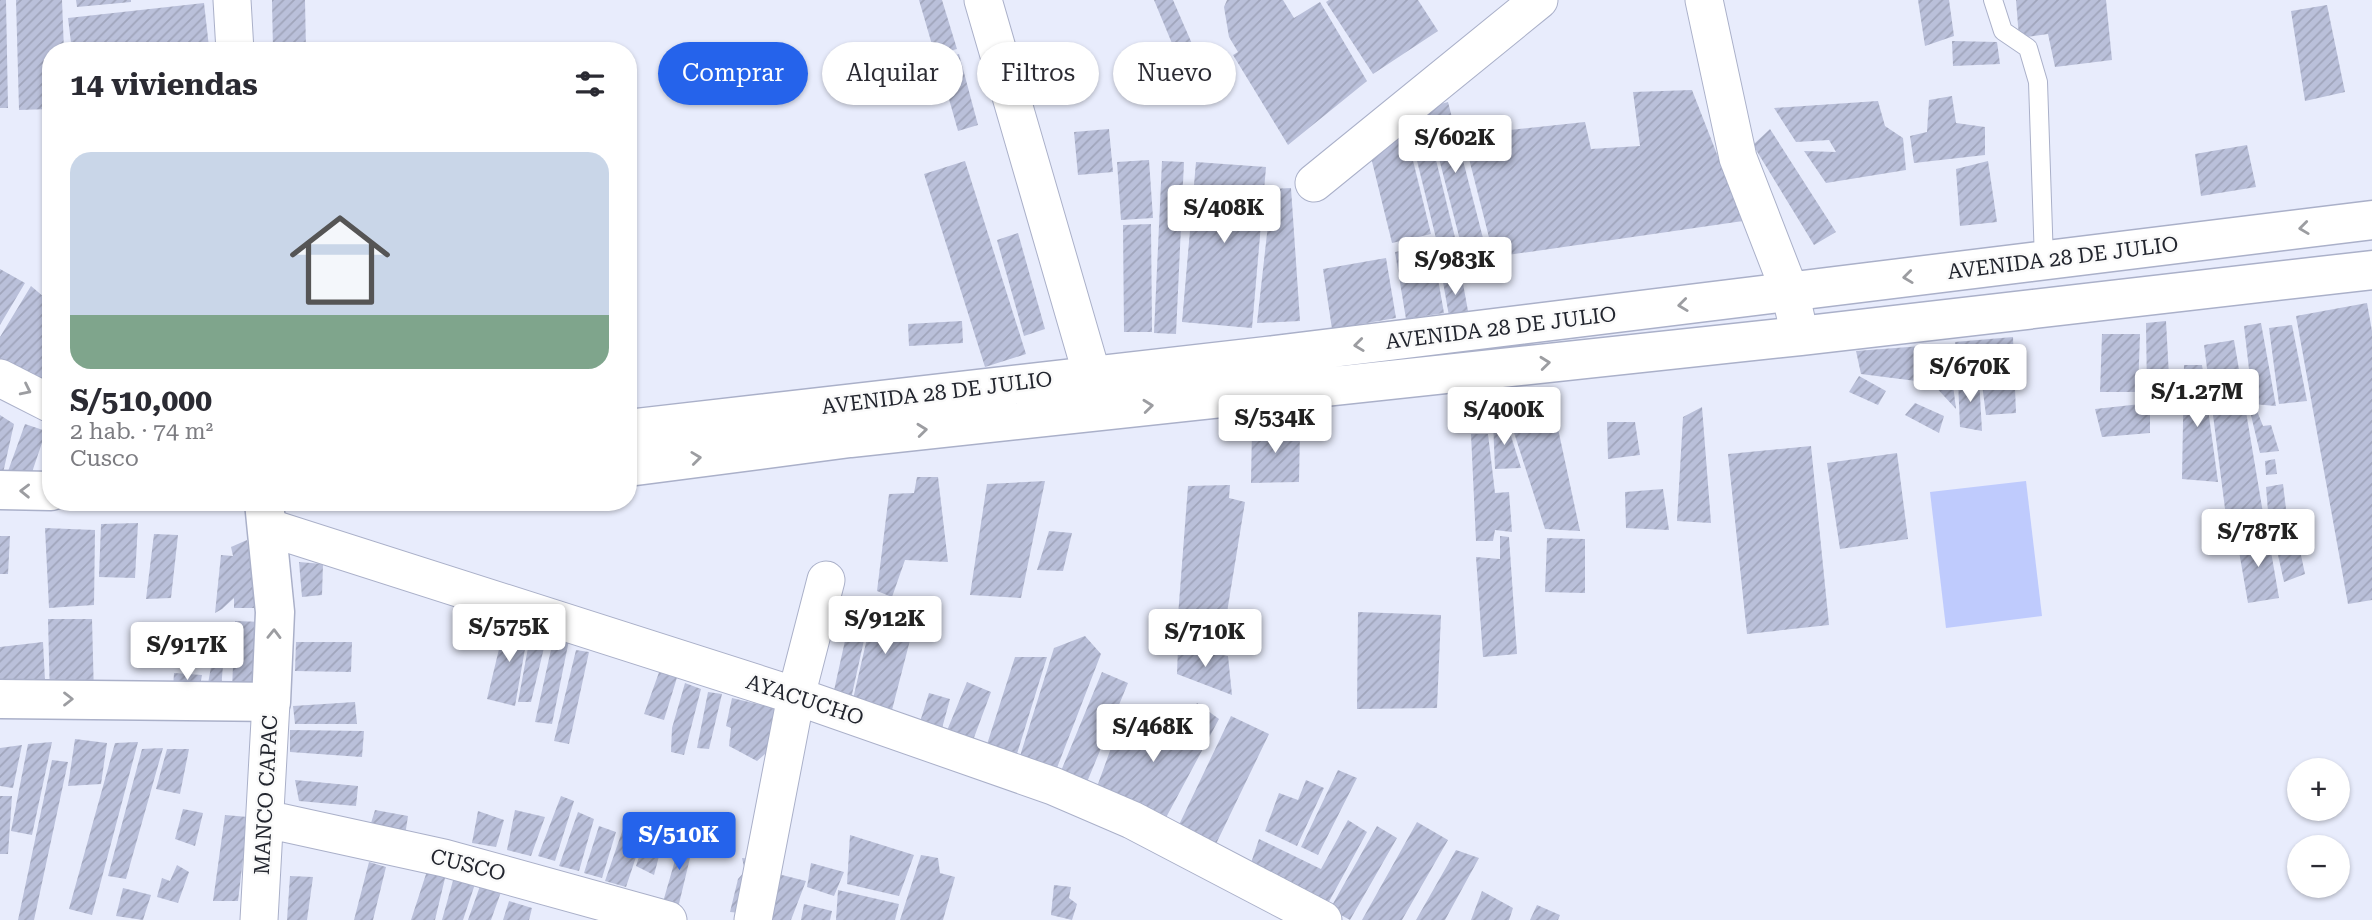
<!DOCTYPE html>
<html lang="es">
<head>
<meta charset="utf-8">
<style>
  body { margin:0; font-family:"Roboto Serif",serif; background:#f7f7f7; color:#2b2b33; height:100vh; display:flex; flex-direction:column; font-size:26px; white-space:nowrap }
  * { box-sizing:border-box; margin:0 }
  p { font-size:23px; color:#7c7c81 }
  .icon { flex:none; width:38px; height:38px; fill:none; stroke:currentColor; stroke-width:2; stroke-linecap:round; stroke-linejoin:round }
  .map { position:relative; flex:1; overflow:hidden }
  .side { position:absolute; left:42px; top:42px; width:595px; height:469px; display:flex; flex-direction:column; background:#fff; border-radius:28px; box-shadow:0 2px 5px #0004 }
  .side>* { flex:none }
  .hud { position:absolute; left:658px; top:42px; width:665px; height:63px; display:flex; gap:14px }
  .controls { position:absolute; left:2287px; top:758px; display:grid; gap:14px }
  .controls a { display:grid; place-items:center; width:63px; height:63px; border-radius:50%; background:#fff; box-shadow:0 2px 5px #0004; font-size:35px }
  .price { position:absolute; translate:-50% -60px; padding:0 16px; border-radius:7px; background:#fff; color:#222; font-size:23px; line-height:46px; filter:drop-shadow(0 2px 4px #0008) }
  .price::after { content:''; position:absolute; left:50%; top:42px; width:21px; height:16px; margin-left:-10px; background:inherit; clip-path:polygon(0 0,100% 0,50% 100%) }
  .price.current { background:#2563eb; color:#fff }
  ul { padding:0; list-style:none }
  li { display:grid; align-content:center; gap:14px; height:371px; padding:0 28px }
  li span { display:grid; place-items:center; height:217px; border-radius:21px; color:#555 }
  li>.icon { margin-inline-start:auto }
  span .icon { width:126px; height:126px; fill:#fffc; stroke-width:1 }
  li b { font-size:30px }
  h2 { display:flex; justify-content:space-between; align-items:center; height:84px; padding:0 28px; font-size:30px }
  .tag { padding:0 24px; border-radius:32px; background:#fff; box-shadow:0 2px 5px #0004; font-size:24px; line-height:63px }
  .tag.current { background:#2563eb; color:#fff }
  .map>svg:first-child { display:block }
  .green { fill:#bfcbfd }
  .building { fill:url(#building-hatch) }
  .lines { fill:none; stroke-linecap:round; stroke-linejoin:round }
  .lane-casing { stroke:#aab0c9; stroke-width:20 }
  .street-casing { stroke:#aab0c9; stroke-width:39 }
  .secondary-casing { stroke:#aab0c9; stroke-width:41 }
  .lane { stroke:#fff; stroke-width:18 }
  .street { stroke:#fff; stroke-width:37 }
  .secondary { stroke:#fff; stroke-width:38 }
  .oneway { stroke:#9c9da1 }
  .labels { text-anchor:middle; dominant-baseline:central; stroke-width:5; stroke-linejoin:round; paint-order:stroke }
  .street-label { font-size:21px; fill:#22252e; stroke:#fafafa }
</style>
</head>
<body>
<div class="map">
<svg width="2372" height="920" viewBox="0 0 2372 920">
  <defs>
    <pattern id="building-hatch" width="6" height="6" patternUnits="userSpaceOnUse" patternTransform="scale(1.75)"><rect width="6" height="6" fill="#bac0da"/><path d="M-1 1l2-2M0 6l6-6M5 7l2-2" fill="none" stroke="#a0a5bb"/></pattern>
  </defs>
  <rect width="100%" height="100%" fill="#e8ecfc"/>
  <!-- green -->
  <path class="green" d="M2026,481L2042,616L1946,628L1930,492Z"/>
  <!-- building -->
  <path class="building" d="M0,0H6L8,108H0Z
    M16,0H62L64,51H51V109L19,110Z
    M76,0H131V2L77,7Z
    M272,0H305L306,51H273Z
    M919,0H942L957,49L935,55Z
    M1154,0H1173L1193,46L1176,53Z
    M1227,0H1283L1294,18L1320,2L1367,81L1288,145L1233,55L1238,52L1229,37L1224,7Z
    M1329,0H1418L1438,31L1373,74L1326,2Z
    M1918,0H1949L1954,36L1925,46Z
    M2016,0H2106L2112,60L2055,67L2048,34L2019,38Z
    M204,3L209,47L178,51H72L68,18Z
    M2327,5L2345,92L2305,101L2291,11Z
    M1952,41L1997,42L2000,64L1953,66Z
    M1197,48L1213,92L1195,99L1179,55Z
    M959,54L978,125L958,131L938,60Z
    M1692,90L1743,221L1494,257L1463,135L1585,122L1591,149L1640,146L1633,92Z
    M1952,96L1956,123L1985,127V155L1914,163L1910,136L1927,132L1929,100Z
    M1878,101L1885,126L1903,138L1906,170L1826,183L1804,151L1836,152L1829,140L1796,142L1774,108Z
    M1448,102L1484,242L1462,248L1426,108Z
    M1425,115L1462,266L1444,271L1407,120Z
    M1109,129L1113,172L1078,175L1074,132Z
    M1770,129L1836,232L1814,245L1753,145Z
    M1407,136L1431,234L1392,243L1368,145Z
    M2247,145L2256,187L2201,196L2195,154Z
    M1149,160L1153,218L1121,220L1117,162Z
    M965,161L1026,354L985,367L924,174Z
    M1162,161L1184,162L1176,334L1154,333Z
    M1988,161L1997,222L1960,226L1956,169Z
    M1196,162L1266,167L1252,328L1182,322Z
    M1291,188L1300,321L1257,323L1272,189Z
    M1151,224L1152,332H1124L1123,225Z
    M1018,233L1045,329L1024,336L997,240Z
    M1432,245L1444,313L1406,319L1395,252Z
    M1386,258L1396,318L1332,329L1323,269Z
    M0,269L25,283L0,325Z
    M1462,278L1468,311L1449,316L1443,282Z
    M31,286L51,303V385L0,359V337Z
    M2367,303L2372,331V600L2348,604L2296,316Z
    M962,321L963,343L909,346L908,324Z
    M2166,321L2170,395L2147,394L2146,323Z
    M2261,323L2276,406L2253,404L2244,326Z
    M2292,325L2307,401L2279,404L2269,328Z
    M2102,334H2140L2138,392H2100Z
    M2013,337L2016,413L1986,415L1980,369H1959L1955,342Z
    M2234,340L2265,525L2228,532L2204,345Z
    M1948,344L1956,409L1932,383L1861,374L1856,351Z
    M2184,365H2202L2218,482L2182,479Z
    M1859,376L1886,391L1878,405L1849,392Z
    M1979,379L1982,431L1960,427L1958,380Z
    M1915,403L1944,416L1939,433L1905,415Z
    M2150,403V433L2102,437L2095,409Z
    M1702,407L1711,523L1677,521L1683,417Z
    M1533,408L1541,423L1557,424L1580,531L1545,529L1508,414Z
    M2250,411H2257L2263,426L2271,425L2279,451L2260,453Z
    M0,415L14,424L1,482H0Z
    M1506,420L1521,468L1495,469L1493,421Z
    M1607,422H1635L1640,455L1608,459Z
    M25,424L46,431L29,481L7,474Z
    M1252,427L1300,429L1299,482L1251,483Z
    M1471,434H1488L1495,493L1509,492L1512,532L1495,530L1493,541H1476Z
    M50,442L51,481L39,482Z
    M1811,446L1829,625L1747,634L1728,454Z
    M1897,453L1908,539L1840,549L1827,463Z
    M2275,459L2277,474L2266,475L2265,461Z
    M917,477H938L948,562L905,560L892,597L877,591L889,494L914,493Z
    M1045,481L1021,598L970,595L987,484Z
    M2283,484L2286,509L2268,511L2266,487Z
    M1230,485L1229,498L1245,502L1223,637L1177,629L1188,486Z
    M1663,489L1669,530L1626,528L1625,492Z
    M138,523L135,578L99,577L101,524Z
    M45,528L95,530L94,605L49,608Z
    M1049,531L1072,533L1063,571L1037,570Z
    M154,534L178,535L171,598L146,599Z
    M2268,534L2279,598L2248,603L2237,540Z
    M0,536H10L8,574H0Z
    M1500,536L1509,537L1517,654L1483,657L1476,557L1500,559Z
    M1547,538L1585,539V593L1545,592Z
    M247,540L262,608H234V598L222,609L215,613L221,555L233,556L231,547Z
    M2298,541L2305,574L2284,582L2276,546Z
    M299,562L323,564L322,595L302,597Z
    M874,608L918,609L892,710L853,699Z
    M852,609L870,613L851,699L833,695Z
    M1358,612L1441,615L1437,708L1357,709Z
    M48,619H92L94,696L50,699Z
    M506,620L529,626L515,706L487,699Z
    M235,621L263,622L260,712L231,711Z
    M532,626L548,631L531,702H518Z
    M226,627L221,690L207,689L218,629Z
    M554,636L569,640L552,724L535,722Z
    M1085,636L1101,654L1055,773L1020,756L1054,648Z
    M43,642L46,700L0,704V647Z
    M296,642H352L351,672L295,671Z
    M1178,647L1228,656L1232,695L1177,674Z
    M576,650L589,652L569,744L554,741Z
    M1015,657H1047L1016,757H983Z
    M662,664L679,671L664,720L644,714Z
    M1102,672L1128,683L1087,782L1061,771Z
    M174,673L202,675L199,691L173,689Z
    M967,682L991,692L972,743L946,733Z
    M685,683L701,689L684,755L671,752L672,728Z
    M708,692L722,694L709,749L697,748Z
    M929,693L950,699L941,732L919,725Z
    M732,698L779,709L776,759L765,754L757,761L729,746L731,728L726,726Z
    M355,702L357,724H295L293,706Z
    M1197,703L1219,719L1162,825L1094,795L1123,715L1179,736Z
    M1231,716L1269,734L1215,846L1177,829Z
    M290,730L364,731L362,757L290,752Z
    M75,739L107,743L101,784L68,786Z
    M52,742L32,835L11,831L28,744Z
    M138,742L92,915L69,909L115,743Z
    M22,745L13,788L0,786V748Z
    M163,748L126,879L108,876L142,749Z
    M167,749H189L180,794L156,789Z
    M52,760L68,762L34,920H18Z
    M1338,770L1357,778L1318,855L1301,847Z
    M295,780L358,786L356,806L299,801Z
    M1306,780L1324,788L1297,846L1265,831L1279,793L1298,800Z
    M0,796H12L8,854H0Z
    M561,796L574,801L555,861L538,856Z
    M183,809L203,813L195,846L175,839Z
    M375,810L408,816L404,842L368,833Z
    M515,810L545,817L531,856L507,850Z
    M478,811L504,820L496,847L472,843Z
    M578,812L594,819L579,871L559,866Z
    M225,815L248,817L238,901H213Z
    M1348,820L1367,832L1326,907L1250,866L1259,839L1321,869Z
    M1417,822L1448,840L1402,920H1362Z
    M650,823L667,826L654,875L636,866Z
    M599,826L616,832L602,878L584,873Z
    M624,826L644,833L626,887L605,881Z
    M1377,826L1397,838L1350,920L1330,909Z
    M850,835L914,855L899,896L847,884Z
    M682,836L695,837L678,908L663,902Z
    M1456,850L1479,858L1445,920H1416Z
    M921,855L938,858L940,873L955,877L943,920H900Z
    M742,858L754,859L741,913L730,912L738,879L745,871Z
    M369,862L386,867L373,920H354Z
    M811,863L844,872L834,896L807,887Z
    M177,865L189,872L178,903L157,897L162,878L170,881Z
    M427,871L446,874L435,920H411Z
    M778,874L806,881L791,920H770Z
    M290,876L313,877L307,920H287Z
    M454,877L475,884L463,920H442Z
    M1054,885L1071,887L1069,898L1077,904L1072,920L1051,915Z
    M480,886L501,892L491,920H468Z
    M123,888L151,895L143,920L116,916Z
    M838,890L899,904L895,920H836Z
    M1482,891L1513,908L1509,920H1471Z
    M509,901L532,908L529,920H503Z
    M804,904L832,911L830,920H801Z
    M1537,905L1560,915L1558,920H1530Z"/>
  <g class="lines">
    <!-- lane casing -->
    <g class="lane-casing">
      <path id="lane" d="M1993,0L2003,31L2028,48L2038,82L2044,261"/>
    </g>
    <!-- street casing -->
    <g class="street-casing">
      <path id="street" d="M232,0L235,51
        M983,0L1092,375
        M1704,0L1738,158L1790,292L1800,336
        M1314,183L1539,0
        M0,378L51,404
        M267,527L796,696L1053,786L1132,820L1323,920
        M266,819L444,858L668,920
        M259,920L271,702
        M753,920L796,696L826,580"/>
    </g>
    <!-- secondary casing -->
    <g class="secondary-casing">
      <path id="secondary" d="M628,429L1267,356L2372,220
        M628,467L850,438L1800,336L2372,270
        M0,490L51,491
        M0,699L271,702L275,612L264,502"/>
    </g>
    <!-- lane -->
    <use href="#lane" class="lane"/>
    <!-- street -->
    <use href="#street" class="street"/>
    <!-- secondary -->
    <use href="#secondary" class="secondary"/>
  </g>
  <!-- one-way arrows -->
  <defs><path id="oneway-chevron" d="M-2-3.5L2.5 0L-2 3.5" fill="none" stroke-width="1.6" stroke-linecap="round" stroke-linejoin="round" transform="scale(1.75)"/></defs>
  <g class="oneway">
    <use href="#oneway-chevron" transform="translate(2304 228) rotate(173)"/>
    <use href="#oneway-chevron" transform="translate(1908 277) rotate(173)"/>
    <use href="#oneway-chevron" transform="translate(1683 305) rotate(173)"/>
    <use href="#oneway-chevron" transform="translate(1359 345) rotate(173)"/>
    <use href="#oneway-chevron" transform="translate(1545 363) rotate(-6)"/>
    <use href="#oneway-chevron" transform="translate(26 390) rotate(26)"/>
    <use href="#oneway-chevron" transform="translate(1148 406) rotate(-6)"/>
    <use href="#oneway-chevron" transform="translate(922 430) rotate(-6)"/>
    <use href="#oneway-chevron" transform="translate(696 458) rotate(-7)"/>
    <use href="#oneway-chevron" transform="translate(25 491) rotate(-179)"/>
    <use href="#oneway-chevron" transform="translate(274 634) rotate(-89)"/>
    <use href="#oneway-chevron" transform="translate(68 699)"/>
  </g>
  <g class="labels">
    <!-- street labels -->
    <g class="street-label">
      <text transform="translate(2063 258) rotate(-7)">AVENIDA 28 DE JULIO</text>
      <text transform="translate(1501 328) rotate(-7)">AVENIDA 28 DE JULIO</text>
      <text transform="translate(937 393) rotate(-7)">AVENIDA 28 DE JULIO</text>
      <text transform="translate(805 700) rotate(18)">AYACUCHO</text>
      <text transform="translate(266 795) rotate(-87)">MANCO CAPAC</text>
      <text transform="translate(468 865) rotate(14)">CUSCO</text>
    </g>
  </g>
</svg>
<div class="controls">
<a>+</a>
<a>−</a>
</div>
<b class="price" style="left:1455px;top:175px">S/602K</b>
<b class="price" style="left:1224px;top:245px">S/408K</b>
<b class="price" style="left:1455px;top:297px">S/983K</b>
<b class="price" style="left:1970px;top:404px">S/670K</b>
<b class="price" style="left:2197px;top:429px">S/1.27M</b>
<b class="price" style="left:1504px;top:447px">S/400K</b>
<b class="price" style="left:1275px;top:455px">S/534K</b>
<b class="price" style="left:2258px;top:569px">S/787K</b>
<b class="price" style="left:885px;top:656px">S/912K</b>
<b class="price" style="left:509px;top:664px">S/575K</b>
<b class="price" style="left:1205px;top:669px">S/710K</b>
<b class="price" style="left:187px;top:682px">S/917K</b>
<b class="price" style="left:1153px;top:764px">S/468K</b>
<b class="price current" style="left:679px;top:872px">S/510K</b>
<div class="hud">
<a class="tag current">Comprar</a>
<a class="tag">Alquilar</a>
<a class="tag">Filtros</a>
<a class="tag">Nuevo</a>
</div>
<section class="side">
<h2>14 viviendas<svg class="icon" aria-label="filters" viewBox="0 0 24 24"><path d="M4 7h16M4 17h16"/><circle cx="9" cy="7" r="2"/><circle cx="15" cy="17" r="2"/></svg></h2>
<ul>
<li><span style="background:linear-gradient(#c9d6e8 75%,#7fa58c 0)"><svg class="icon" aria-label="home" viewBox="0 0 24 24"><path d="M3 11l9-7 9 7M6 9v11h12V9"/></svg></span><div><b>S/510,000</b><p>2 hab. · 74 m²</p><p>Cusco</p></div></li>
</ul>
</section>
</div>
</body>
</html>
